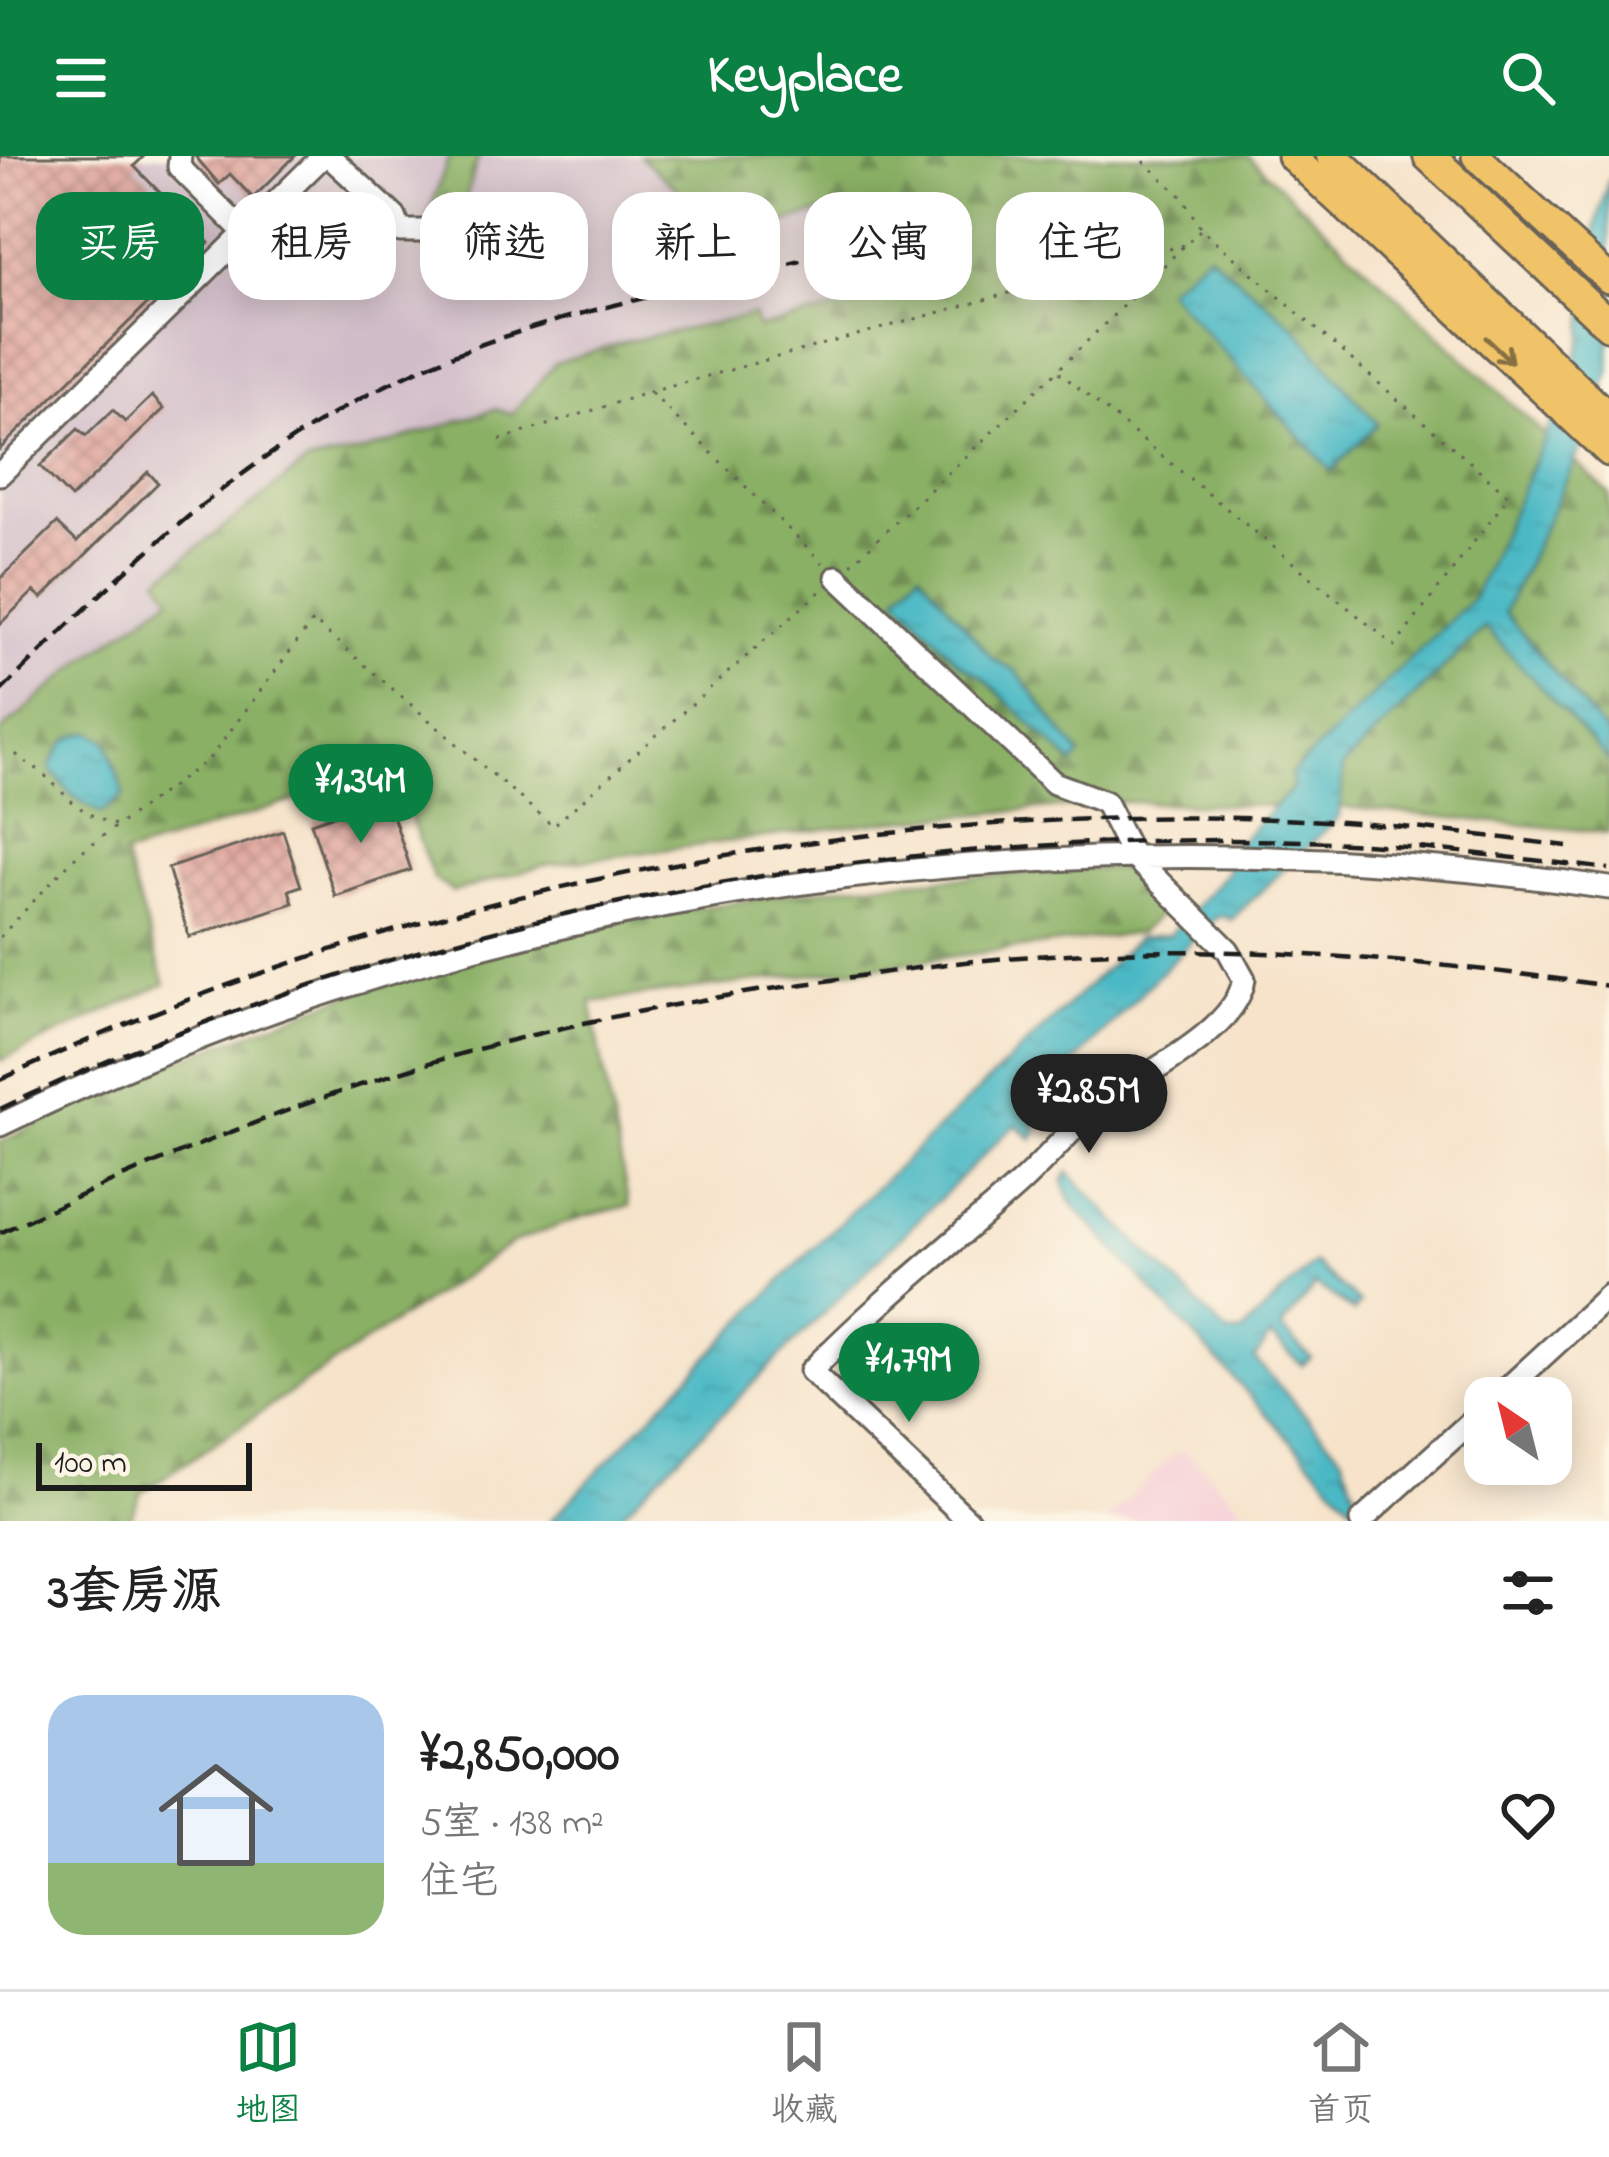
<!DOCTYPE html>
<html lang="zh">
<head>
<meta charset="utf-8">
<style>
  body { margin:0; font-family:"Indie Flower","LXGW WenKai TC",sans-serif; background:#f6f6f6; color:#222; height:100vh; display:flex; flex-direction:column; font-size:45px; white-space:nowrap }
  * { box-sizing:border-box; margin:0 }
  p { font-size:39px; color:#767676 }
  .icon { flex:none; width:66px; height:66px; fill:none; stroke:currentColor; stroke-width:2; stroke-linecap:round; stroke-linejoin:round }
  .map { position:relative; height:1365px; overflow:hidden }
  .drawer { display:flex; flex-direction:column; background:#fff; flex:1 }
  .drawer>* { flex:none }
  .hud { position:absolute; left:36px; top:36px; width:1539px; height:108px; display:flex; gap:24px }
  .needle { width:78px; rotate:325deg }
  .buttons { position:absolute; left:1464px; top:1221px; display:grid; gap:24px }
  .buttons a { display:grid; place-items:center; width:108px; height:108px; border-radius:24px; background:#fff; box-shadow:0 6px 30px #0003; font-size:60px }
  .scale { position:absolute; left:36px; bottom:30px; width:216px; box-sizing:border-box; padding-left:12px; border:6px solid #1c1c1c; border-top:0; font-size:33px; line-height:42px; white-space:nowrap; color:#1c1c1c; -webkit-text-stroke:9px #fcf5e5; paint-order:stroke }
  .price { position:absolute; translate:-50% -102px; padding:0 27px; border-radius:42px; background:#0b8043; color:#fff; font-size:39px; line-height:78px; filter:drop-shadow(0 3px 6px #0008) }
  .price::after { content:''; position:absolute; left:50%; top:72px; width:36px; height:27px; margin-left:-18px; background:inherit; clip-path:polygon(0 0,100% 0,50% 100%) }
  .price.active { background:#222; color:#fff }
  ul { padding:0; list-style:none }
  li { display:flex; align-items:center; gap:36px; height:300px; padding:0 48px }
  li+li { border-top:3px solid #e0e0e0 }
  li span { display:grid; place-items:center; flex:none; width:336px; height:240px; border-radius:36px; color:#555 }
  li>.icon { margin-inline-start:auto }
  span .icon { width:144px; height:144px; fill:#fffc; stroke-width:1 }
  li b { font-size:51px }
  h2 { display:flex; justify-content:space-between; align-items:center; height:144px; padding:0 48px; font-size:51px }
  .tag { padding:0 42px; border-radius:36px; background:#fff; box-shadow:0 6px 30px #0003; font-size:42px; line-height:108px }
  .tag.active { background:#0b8043; color:#fff }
  header { display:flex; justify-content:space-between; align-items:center; height:156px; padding:0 48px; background:#0b8043; color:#fff; font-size:54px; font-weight:700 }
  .menu { display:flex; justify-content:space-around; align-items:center; height:168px; border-top:3px solid #e0e0e0; background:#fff; font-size:33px; color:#767676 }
  .menu a { display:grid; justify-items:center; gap:6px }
  .menu .active { color:#0b8043 }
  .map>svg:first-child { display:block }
  .built { fill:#f6cfd7 }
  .industrial { fill:#d1bdc9 }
  .forest { fill:url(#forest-firs); stroke:#536640; stroke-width:3 }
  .water { fill:url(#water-ripples); stroke:#346a70; stroke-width:3 }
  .building { fill:url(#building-cross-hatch) }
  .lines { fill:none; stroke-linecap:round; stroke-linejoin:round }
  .minor-casing { stroke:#686259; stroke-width:27 }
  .major-casing { stroke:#686259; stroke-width:33 }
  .highway-casing { stroke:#686259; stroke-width:36 }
  .path { stroke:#686259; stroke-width:3; stroke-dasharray:3 9; stroke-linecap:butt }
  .minor { stroke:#fff; stroke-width:21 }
  .major { stroke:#f1c369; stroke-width:27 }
  .highway { stroke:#f1c369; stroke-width:30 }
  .rail { stroke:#1c1c1c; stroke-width:4.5; stroke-dasharray:18 9; stroke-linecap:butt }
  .oneway { stroke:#867042 }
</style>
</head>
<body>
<header><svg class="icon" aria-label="menu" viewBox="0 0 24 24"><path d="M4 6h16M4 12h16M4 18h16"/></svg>Keyplace<svg class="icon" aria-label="search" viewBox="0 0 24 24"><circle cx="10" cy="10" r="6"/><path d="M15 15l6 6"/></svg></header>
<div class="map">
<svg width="1609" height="1365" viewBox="0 0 1609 1365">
  <defs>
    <pattern id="forest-firs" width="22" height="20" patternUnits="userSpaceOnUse" patternTransform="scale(3)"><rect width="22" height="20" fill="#8ab065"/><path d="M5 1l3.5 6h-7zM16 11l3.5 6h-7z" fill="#708e52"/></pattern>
    <pattern id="water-ripples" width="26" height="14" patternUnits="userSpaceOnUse" patternTransform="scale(3)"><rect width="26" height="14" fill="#4bb9c5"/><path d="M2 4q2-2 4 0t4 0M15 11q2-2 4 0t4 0" fill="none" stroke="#419ea9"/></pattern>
    <pattern id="building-cross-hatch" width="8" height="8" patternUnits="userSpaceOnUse" patternTransform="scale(3)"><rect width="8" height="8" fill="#e0a39b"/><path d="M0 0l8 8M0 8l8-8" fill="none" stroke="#b5847e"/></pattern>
  </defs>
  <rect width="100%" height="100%" fill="#fcf5e5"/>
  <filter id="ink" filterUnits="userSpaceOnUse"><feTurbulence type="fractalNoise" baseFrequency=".00833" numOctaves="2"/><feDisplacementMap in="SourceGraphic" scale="24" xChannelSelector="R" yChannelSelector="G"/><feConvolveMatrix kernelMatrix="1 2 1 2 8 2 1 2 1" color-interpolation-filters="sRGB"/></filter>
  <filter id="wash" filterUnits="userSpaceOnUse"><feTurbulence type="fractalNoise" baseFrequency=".004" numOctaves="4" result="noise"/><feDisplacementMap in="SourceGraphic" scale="48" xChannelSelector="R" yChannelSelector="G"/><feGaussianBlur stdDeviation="2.7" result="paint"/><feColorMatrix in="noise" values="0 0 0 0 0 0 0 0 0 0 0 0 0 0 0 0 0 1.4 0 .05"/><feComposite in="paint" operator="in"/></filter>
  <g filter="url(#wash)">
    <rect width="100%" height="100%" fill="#f6e3ca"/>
    <!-- built -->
    <path class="built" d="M1187,1296L1255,1365H1105L1175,1297Z"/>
    <!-- industrial -->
    <path class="industrial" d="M0,0H449L428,63L455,75L479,0H640L688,42L641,103L831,54L871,146L757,173L753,159L624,186L555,207L512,258L306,307L159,423L171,441L85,503L0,576Z"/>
    <!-- forest -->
    <path class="forest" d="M449,0H479L455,76L427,63Z
      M640,0H1248L1546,280L1474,442L1291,618L1293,631L1274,650L1124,646L889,665L545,709L453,736L434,723L391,613L124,700L165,828L0,905V576L85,503L171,441L159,422L306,307L362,296L495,253L512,258L555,207L624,186L753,159L758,172L870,146L831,54L639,104L687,42Z
      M1575,305L1609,338V581L1504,456Z
      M1486,471L1609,605V677L1340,651L1343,610Z
      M1105,712L1136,714L1171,749L1139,777L591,846L629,1050L585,1060L512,1087L141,1337L129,1365H0V986L152,914L374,829L622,763L851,729Z"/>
    <!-- water -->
    <path class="water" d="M1609,22V218L1575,305L1504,456L1609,581V605L1485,471L1343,610L1339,661L1231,764L1224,760L1216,762C1152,822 1095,887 1033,949L1031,954L1037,976L1032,983L1016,969L1005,978L614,1365H550L812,1093L1138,782L1169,779L1228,715L1226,699L1293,632L1290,619L1473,442L1546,280L1582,185L1594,76Z
      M1208,97L1294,170L1377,268L1331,315L1166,133Z
      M919,415L993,503L1016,515L1080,599L1073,608L982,521L959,507L897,440Z
      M90,576L107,585L124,639L101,657L73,640L50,613C59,590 66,579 90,576Z
      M1068,1016L1228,1178L1242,1176L1314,1107L1360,1147L1354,1156L1316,1129L1281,1172L1311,1202L1302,1209L1270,1180L1255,1203L1343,1301L1358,1346L1351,1349L1071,1047L1063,1026Z"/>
    <g id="blocks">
      <!-- building -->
      <path class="building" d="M0,0H144L134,10L209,87L0,293Z
        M195,0H295L253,42L230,18L219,28Z
        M152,240L164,253L71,342L40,310L78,273L86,280L113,254L125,266Z
        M148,316L158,327L42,442L34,435L0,468V423L57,367L77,386Z
        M387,641L411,714L335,740L311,667Z
        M283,675L301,730L289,734L293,747L189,781L168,712Z"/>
    </g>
  </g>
  <g filter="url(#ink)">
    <use href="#blocks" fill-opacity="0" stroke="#686259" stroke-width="3"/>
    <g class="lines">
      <!-- minor casing -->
      <g class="minor-casing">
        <path id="minor" d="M180,0L179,11L245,77
          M329,0L395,61L400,75H423L454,84
          M0,318L323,0
          M837,421L1054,627L1105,646L1132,699L1228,794L1244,823C1237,873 1148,916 1110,942C1075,966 1048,1003 1016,1031C947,1092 876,1148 811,1215L969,1365
          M0,969C498,727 1063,651 1609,732
          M1497,1242L1609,1139
          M1361,1365L1485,1253"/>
      </g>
      <!-- major casing -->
      <g class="major-casing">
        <path id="major" d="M1291,0L1609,296
          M1476,0L1609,123"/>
      </g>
      <!-- highway casing -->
      <g class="highway-casing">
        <path id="highway" d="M1332,0L1609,263
          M1429,0L1609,169"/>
      </g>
      <!-- path -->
      <path class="path" d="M1059,216L1395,490L1509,340L1201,73L1182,41L1138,0
        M651,237L823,407
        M500,284L650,236L1184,89
        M851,408L1057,215L1201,73
        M16,598C24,607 33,609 41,616C69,641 77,657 116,669
        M0,781L78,698L209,603L313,465L553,670L822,434"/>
      <!-- minor -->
      <use href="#minor" class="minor"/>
      <!-- major -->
      <use href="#major" class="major"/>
      <!-- highway -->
      <use href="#highway" class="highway"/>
      <!-- rail -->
      <path class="rail" d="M0,536C130,408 247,292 416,215C536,160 673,137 801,105
        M0,924C404,733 859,645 1305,664C1393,668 1480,679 1567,690
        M0,953C407,761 853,674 1302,685C1405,688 1507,701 1609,713
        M0,1077C134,1013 271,956 413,912C541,872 672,847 804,828C875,818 948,806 1020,801C1216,786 1415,802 1609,830"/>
    </g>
    <!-- one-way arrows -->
    <defs><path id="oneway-shaft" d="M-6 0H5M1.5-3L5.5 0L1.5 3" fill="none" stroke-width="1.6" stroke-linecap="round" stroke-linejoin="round" transform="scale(3)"/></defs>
    <use class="oneway" href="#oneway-shaft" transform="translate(1499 194) rotate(43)"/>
  </g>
</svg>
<div class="buttons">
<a><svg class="needle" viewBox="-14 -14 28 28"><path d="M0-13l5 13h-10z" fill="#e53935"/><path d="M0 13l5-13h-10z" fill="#767676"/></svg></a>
</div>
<div class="scale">100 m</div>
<b class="price" style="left:361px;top:690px">¥1.34M</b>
<b class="price active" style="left:1089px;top:1000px">¥2.85M</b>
<b class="price" style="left:909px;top:1269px">¥1.79M</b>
<div class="hud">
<a class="tag active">买房</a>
<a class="tag">租房</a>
<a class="tag">筛选</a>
<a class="tag">新上</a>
<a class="tag">公寓</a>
<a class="tag">住宅</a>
</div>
</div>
<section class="drawer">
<h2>3套房源<svg class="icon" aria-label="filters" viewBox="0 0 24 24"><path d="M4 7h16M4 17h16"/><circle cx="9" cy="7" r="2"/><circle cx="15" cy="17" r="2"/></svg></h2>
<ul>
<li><span style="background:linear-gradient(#a9c7e8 70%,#8fb573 0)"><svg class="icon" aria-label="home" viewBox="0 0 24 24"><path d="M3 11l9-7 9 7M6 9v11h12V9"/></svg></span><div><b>¥2,850,000</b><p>5室 · 138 m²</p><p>住宅</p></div><svg class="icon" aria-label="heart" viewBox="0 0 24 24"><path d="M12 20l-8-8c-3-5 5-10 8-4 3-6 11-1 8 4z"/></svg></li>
</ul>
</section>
<nav class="menu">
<a class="active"><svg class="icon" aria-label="map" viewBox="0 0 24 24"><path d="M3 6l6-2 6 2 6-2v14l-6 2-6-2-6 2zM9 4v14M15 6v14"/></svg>地图</a>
<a><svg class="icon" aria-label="saved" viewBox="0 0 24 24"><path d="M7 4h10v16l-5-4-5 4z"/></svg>收藏</a>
<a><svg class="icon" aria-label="home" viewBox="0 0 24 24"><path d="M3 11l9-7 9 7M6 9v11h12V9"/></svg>首页</a>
</nav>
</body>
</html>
